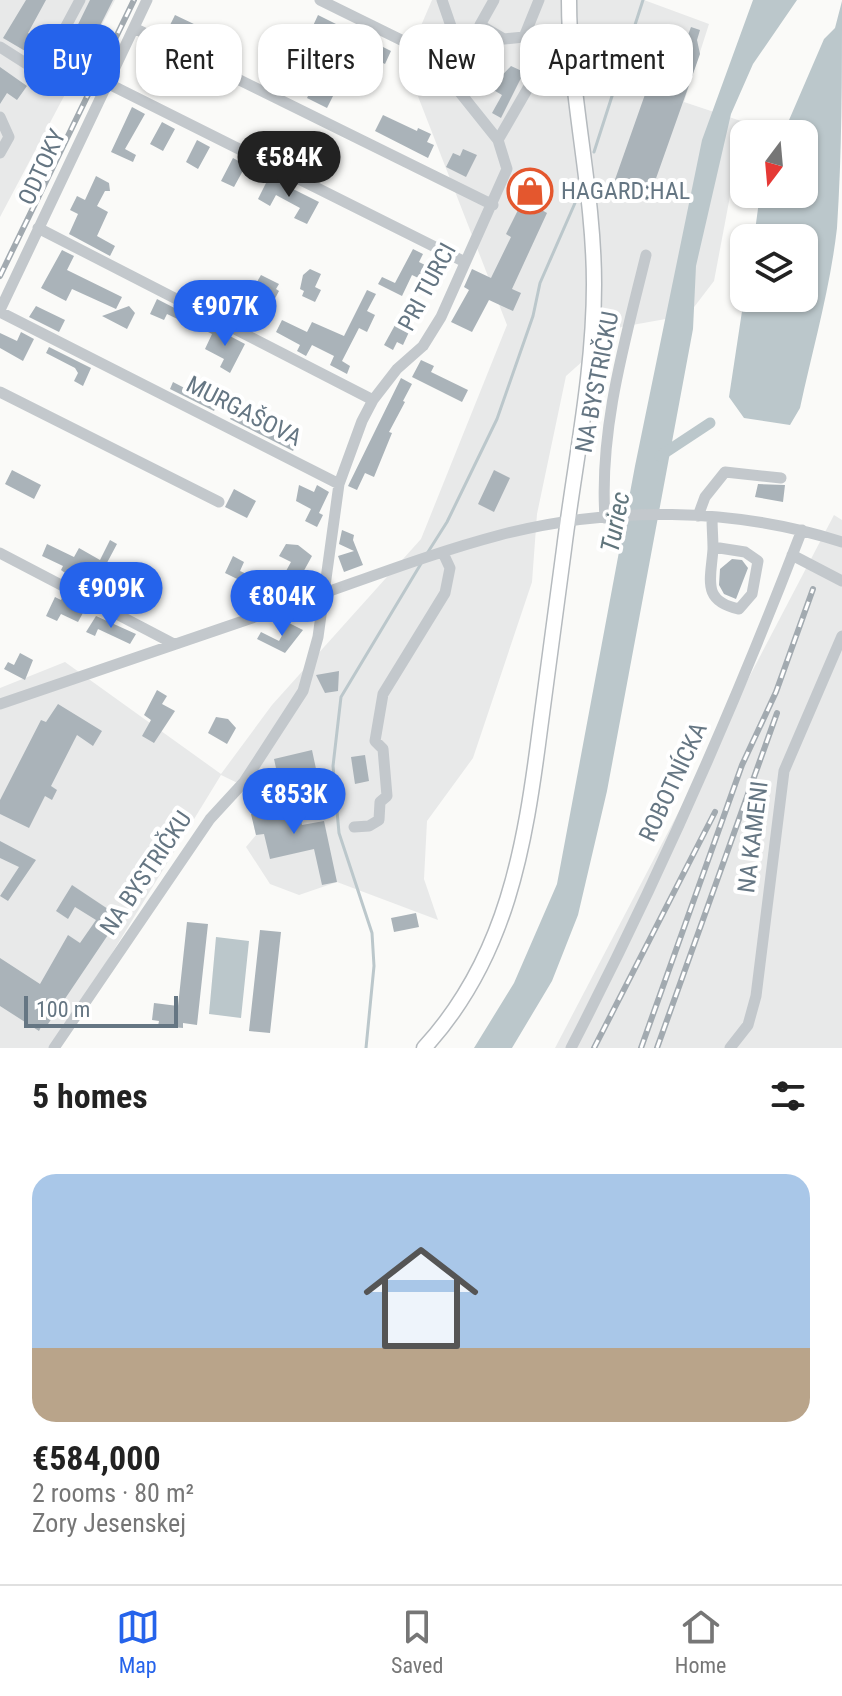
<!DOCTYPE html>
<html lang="en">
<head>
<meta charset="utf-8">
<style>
  body { margin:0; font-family:"Roboto Condensed",sans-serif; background:#f6f6f6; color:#222; height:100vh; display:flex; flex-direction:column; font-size:30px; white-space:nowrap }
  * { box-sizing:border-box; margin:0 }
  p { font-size:26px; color:#767676 }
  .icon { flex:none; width:44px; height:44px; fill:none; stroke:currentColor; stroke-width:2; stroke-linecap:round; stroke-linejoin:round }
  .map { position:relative; height:1048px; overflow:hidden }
  .side { display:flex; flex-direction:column; background:#fff; flex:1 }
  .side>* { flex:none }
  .top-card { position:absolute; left:24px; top:24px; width:794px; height:72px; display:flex; gap:16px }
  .needle { width:52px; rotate:196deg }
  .tools { position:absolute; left:730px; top:120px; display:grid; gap:16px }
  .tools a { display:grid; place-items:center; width:88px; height:88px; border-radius:16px; background:#fff; box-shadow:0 2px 6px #0004; font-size:40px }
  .scale { position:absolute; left:24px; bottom:20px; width:154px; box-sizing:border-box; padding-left:8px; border:4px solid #657683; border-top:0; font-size:22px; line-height:28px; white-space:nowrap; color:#657683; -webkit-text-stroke:6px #fff; paint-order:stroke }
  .price { position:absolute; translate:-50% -68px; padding:0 18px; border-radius:28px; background:#2563eb; color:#fff; font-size:26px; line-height:52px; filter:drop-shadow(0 2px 4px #0008) }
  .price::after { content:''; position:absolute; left:50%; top:48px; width:24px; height:18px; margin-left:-12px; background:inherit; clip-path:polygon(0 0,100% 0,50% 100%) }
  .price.current { background:#222; color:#fff }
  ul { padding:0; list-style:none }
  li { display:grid; align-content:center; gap:16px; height:424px; padding:0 32px }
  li+li { border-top:2px solid #e0e0e0 }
  li span { display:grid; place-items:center; height:248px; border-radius:24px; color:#555 }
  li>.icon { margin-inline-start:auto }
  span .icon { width:144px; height:144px; fill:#fffc; stroke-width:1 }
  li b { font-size:34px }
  h2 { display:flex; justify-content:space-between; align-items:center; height:96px; padding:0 32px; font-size:34px }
  .chip { padding:0 28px; border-radius:24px; background:#fff; box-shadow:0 2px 6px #0004; font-size:28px; line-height:72px }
  .chip.current { background:#2563eb; color:#fff }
  .menu { display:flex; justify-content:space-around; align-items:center; height:112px; border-top:2px solid #e0e0e0; background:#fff; font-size:22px; color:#767676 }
  .menu a { display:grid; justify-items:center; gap:4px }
  .menu .current { color:#2563eb }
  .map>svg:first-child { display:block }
  .built { fill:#e8e9e9 }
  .water { fill:#bbc7cb }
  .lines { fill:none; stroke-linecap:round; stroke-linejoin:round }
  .stream { stroke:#bbc7cb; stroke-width:3 }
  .canal { stroke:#bbc7cb; stroke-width:11 }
  .building { fill:#aab3b9 }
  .major-casing { stroke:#b5babe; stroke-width:17 }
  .minor { stroke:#c3c8cc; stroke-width:11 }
  .major { stroke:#fff; stroke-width:14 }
  .rail-casing { stroke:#a2aab0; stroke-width:6 }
  .rail { stroke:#fff; stroke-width:3; stroke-dasharray:9; stroke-linecap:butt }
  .labels { text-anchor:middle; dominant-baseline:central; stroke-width:8; stroke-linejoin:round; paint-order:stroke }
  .street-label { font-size:24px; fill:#657683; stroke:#fff }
  .poi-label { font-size:24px; fill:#657683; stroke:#fff; text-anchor:start }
  .water-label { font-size:26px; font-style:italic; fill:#60757c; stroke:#fff }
</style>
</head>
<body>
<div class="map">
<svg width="842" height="1048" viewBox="0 0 842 1048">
  <rect width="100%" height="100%" fill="#fafaf8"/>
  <!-- built -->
  <path class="built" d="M0,0H115L0,217Z
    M432,0H644L709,24L684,102L744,122L714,281L688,315L621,327L566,376L537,514L532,582L473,758L427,821L424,879L438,920L337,882L299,895L270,884L246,847L256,835L246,787L221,775L54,1048H0V688L65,662L221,774L272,705L421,539L507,325L405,63Z
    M834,515L842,520V1048H555Z"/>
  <!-- water -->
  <path class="water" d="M753,0H797L753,64L731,114L696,266L693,329L607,791L578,915L552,981L512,1048H474L514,983L557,884L635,466L702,140Z
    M842,1C842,76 842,153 837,228C830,289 813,348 800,408L790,425L744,418L729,397L744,298H804V238H754L760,194H804V134H783L824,39L835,28Z
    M216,937L249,941L241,1018L209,1014Z"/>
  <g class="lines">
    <!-- stream -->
    <path class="stream" d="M594,152L643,0
      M428,552L447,522L497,419L533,316L540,283L575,203
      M366,1048L374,966L372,933L339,833L333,766L341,697L422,562"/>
    <!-- canal -->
    <path class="canal" d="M660,456L710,423"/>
  </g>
  <!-- building -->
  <path class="building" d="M26,0H46L28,33L46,44L37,58L3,38Z
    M90,0H113L79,68L61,59Z
    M175,15L196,25L189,39L168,29Z
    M318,15L340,26L334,39L312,28Z
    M691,27L700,30L697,40L700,54L648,201L612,188L661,49L667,46L682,51Z
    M369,40L391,51L385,64L363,53Z
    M418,64L440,75L434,88L412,77Z
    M511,66L524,72L501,118L492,113L502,95L490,88Z
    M0,67L27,86L17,100L7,93L0,104Z
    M317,78L327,82L324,87L335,92L327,108L307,98Z
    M132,107L145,114L125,149L136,155L133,162L111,152Z
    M383,115L417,131L418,128L431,134L427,142L434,145L428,158L375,131Z
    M162,122L175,129L163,151L150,144Z
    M197,140L210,147L198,169L186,162Z
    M463,149L477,155L466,177L446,167L453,153L460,156Z
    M233,158L246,165L234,187L221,181Z
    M96,176L109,183L110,191H105L97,206L108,212L97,236L115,246L110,256L69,234L78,214L70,210L77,196L85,200Z
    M269,177L319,202L307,224L294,218L300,208L276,195L270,206L258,199Z
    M529,188L547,197L540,209L547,213L512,289L521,293L513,311L489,300L472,332L451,322L469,290L464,287L472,269L491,278L511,237L506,234Z
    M413,249L423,254L419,262L439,272L433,285L412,275L402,296L378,284L382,277L395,283Z
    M62,250L74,256L67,270L122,297L116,309L72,289L66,301L41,288Z
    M310,269L321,274L315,287L321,290L315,302L302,296L304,291L300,289L303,275Z
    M261,275L279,284L276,289L279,291L271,306L263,302L254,329L235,320Z
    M367,290L376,294L367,311L375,315L367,332L359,328L342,361L350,366L347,374L330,365L334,356L312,345L306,356L297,351L300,345L276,332L282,320L307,332L312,322L344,336Z
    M157,299L196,319L192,326L167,314L164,320L150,314Z
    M36,306L65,320L59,332L29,317Z
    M129,306L135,313L127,329L102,316Z
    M395,325L409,332L403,345L397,342L393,350L384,345Z
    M211,326L245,344L230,373L220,367L224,359L205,349L212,334L208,332Z
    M21,332L34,339L23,361L0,348V333L17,341Z
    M49,347L91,368L83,386L74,381L78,373L75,368L46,353Z
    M421,360L434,366L431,372L468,390L462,402L412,377Z
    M401,378L412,384L403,401L405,402L389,432L392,433L374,477L365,473L357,490L348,486Z
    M173,382L217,405L214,411L170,389Z
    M236,406L263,424L265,420L275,424L271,434L298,442L293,451L230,419Z
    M12,470L41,485L34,499L5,484Z
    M494,470L510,478L494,512L478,504Z
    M758,484L785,485L783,502L755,497Z
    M299,485L314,492L317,485L329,492L319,513L323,515L317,527L305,521L311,509L296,501Z
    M234,489L256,501L247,518L225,507Z
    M342,530L354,535L353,540L363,565L344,572L338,556L354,551L339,544Z
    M110,540L117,544L101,574L89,564L84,575L76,571L72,578L61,570L63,566L42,556L47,544L74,557L79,548L100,560Z
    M286,544L298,545L312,556L295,587L281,580L291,562L279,556Z
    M233,556L244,562L240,571L264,582L266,578L276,583L270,595L225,573Z
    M732,559L742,560L748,568L736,599L724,594L719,585L720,569Z
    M63,596L84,611L78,622L61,614L57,621L46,616L55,597L61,600Z
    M96,616L136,634L130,644L98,629L95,636L86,632Z
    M289,623L303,630L285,653L257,639L261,632L279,641Z
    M20,653L33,660L25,680L4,669L8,662L14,665Z
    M339,671L338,691L325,693L316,675Z
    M157,690L167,696L162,704L175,711L154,743L142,736L151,720L144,715Z
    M58,704L102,731L93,746L77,735L51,786L57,790L52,800L45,796L29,828L0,814V800L41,720L46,722Z
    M216,717L228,719L236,728L227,744L208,733Z
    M312,750L322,797L293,802L288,775L278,777L274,759Z
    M365,755L369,781L355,784L351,757Z
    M270,797L273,807L297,802L302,825L324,821L337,882L322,885L314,849L270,859L264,834L256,835L251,814L259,812L256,800Z
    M0,841L36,860L8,901L0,896L19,867L0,858Z
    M72,885L120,917L46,1027L42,1025L39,1031L0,1006V958L40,984L68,935L80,943L96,920L75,907L68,919L56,911Z
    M416,913L419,927L394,932L391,918Z
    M187,922L208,924L197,1025L183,1023V1028L158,1026L159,1021L152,1020L154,1003L178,1006Z
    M260,930L281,932L270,1033L249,1031Z"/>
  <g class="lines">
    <!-- major casing -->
    <g class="major-casing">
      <path id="major" d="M424,1048C507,958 525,846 540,729C548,669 556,609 564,549C575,461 594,373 594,284C594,189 569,95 569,0"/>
    </g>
    <!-- minor -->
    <path class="minor" d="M320,0L456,67
      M494,0L480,25L504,39L524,37L540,51L543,62L498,140
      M134,28L493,205
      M524,37L539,0
      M0,47L41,73L80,0
      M107,83L465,262
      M0,117L9,137L0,153
      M38,228L373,400
      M0,310L147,0
      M0,312L339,484
      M0,392L219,502
      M698,516L705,497L725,472L781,478
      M712,517C712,528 713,539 713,549C711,579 701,601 739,609L752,594L758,561L745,552L713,547
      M605,518C599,429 625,341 646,255
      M0,553L174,644
      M792,555L842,581
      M0,704C96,671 192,639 287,606C358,582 428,554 500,535C610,506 734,507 842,542
      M354,827L369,826L379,820L380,802L387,796L383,749L375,741L383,694L445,593L450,568L443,553
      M54,1048L210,819L244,782L303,691L318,637L339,484L362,421L373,400L397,369L423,346L441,317L507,169L498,140L458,90L453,32L442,0
      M571,1048C658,880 734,707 802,530
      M730,1048L748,1025L756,996L784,771L842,636"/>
    <!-- major -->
    <use href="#major" class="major"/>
    <!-- rail casing -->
    <g class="rail-casing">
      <path id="rail" d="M0,276L134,0
        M594,1048L715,812
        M641,1048L742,765L776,692L813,589
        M657,1048L777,713"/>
    </g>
    <!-- rail -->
    <use href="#rail" class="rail"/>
  </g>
  <!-- icons -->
  <defs>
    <g id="shop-ring" transform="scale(2.3)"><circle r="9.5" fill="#fff" stroke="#e4572e" stroke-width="1.5"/><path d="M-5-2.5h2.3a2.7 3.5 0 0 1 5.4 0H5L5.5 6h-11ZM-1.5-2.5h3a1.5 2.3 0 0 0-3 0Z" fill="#e4572e"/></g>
  </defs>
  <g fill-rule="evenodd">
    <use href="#shop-ring" x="530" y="191"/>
  </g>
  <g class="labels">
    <!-- street labels -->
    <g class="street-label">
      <text transform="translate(42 167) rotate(-65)">ODTOKY</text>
      <text transform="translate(427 287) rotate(-62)">PRI TURCI</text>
      <text transform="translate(597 382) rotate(-79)">NA BYSTRIČKU</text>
      <text transform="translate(244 411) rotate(27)">MURGAŠOVA</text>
      <text transform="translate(673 782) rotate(-65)">ROBOTNÍCKA</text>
      <text transform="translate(753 837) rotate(-83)">NA KAMENI</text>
      <text transform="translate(146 873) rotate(-56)">NA BYSTRIČKU</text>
    </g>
    <!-- poi labels -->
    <g class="poi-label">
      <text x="561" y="191">HAGARD:HAL</text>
    </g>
    <!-- water labels -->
    <g class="water-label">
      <text transform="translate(615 522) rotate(-79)">Turiec</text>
    </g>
  </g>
</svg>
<div class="tools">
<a><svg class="needle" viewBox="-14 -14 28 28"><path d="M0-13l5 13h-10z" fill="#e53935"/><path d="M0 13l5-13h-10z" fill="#767676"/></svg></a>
<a><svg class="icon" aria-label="layers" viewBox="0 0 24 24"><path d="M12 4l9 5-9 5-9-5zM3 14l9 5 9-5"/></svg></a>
</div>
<div class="scale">100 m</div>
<b class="price current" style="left:289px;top:199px">€584K</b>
<b class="price" style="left:225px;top:348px">€907K</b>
<b class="price" style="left:111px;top:630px">€909K</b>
<b class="price" style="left:282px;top:638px">€804K</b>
<b class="price" style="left:294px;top:836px">€853K</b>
<div class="top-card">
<a class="chip current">Buy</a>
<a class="chip">Rent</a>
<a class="chip">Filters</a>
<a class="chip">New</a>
<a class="chip">Apartment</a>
</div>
</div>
<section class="side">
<h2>5 homes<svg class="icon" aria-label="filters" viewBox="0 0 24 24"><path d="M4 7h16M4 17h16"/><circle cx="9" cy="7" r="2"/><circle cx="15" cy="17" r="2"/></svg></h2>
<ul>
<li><span style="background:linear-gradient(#a9c7e8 70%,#b9a48a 0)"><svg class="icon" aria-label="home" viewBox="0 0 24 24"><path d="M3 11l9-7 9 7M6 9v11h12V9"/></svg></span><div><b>€584,000</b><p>2 rooms · 80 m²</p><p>Zory Jesenskej</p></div></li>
</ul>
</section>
<nav class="menu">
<a class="current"><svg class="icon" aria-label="map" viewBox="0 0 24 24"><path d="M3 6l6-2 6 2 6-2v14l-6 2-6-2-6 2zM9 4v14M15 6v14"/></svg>Map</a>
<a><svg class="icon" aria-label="saved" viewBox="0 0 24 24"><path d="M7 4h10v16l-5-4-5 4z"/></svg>Saved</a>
<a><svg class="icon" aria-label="home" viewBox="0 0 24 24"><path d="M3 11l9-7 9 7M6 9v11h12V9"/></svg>Home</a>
</nav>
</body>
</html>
